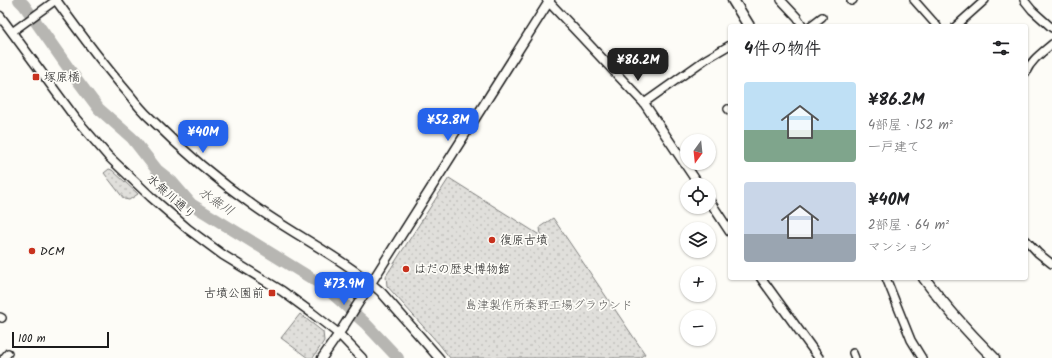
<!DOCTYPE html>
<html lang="ja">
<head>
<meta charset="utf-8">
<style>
  body { margin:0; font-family:Kalam,"Klee One",sans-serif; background:#f6f6f6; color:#202124; height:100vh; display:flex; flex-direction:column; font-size:15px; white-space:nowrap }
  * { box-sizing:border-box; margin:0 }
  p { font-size:13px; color:#757577 }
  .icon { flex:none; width:22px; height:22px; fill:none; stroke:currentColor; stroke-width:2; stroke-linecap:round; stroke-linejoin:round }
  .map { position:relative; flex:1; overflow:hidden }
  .details { position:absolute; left:728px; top:24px; width:300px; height:256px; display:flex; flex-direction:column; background:#fff; border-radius:4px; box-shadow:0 1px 3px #0004 }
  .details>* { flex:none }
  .needle { width:26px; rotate:195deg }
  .tools { position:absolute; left:680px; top:134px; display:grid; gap:8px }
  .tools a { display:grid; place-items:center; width:36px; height:36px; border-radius:50%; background:#fff; box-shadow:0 1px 3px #0004; font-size:20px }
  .scale { position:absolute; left:12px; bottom:10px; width:97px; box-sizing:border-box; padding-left:4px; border:2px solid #1c1c1c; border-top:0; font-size:11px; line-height:14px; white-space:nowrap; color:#1c1c1c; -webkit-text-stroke:3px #fdfcf7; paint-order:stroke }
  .price { position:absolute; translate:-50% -34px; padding:0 9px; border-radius:8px; background:#2563eb; color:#fff; font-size:13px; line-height:26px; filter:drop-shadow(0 1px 2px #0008) }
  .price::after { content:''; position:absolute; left:50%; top:24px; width:12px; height:9px; margin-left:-6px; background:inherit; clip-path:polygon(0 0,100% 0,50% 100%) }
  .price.on { background:#222; color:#fff }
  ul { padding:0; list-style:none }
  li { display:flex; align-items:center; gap:12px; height:100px; padding:0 16px }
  li span { display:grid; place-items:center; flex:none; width:112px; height:80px; border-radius:4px; color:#555 }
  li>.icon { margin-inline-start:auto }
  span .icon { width:48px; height:48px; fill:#fffc; stroke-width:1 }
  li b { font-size:17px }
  h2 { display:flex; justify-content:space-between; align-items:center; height:48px; padding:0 16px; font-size:17px }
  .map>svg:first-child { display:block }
  .grass { fill:url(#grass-dots); stroke:#7e7e7c }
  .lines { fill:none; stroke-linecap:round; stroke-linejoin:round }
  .river { stroke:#b7b6b2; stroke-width:12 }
  .minor-casing { stroke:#1c1c1c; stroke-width:10 }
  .tertiary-casing { stroke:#1c1c1c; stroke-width:11 }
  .secondary-casing { stroke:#1c1c1c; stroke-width:13 }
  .minor { stroke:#fdfcf7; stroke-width:7 }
  .tertiary { stroke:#fdfcf7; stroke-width:8 }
  .secondary { stroke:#fdfcf7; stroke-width:10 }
  .poi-dot { fill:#c8321e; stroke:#fdfcf7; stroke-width:1.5 }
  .labels { text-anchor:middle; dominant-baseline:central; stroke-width:3.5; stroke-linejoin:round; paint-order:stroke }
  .poi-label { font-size:12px; fill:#1c1c1c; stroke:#fdfcf7; text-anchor:start }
  .street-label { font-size:12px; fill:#1c1c1c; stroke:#fdfcf7 }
  .park-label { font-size:12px; fill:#575655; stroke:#fdfcf7 }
  .water-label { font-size:13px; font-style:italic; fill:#5a5a58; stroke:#fdfcf7 }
</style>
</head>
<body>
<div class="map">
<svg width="1052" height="358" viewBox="0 0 1052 358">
  <defs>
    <pattern id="grass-dots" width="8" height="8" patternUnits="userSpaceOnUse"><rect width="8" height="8" fill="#e0dfdb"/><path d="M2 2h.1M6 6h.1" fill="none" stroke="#c0bfbb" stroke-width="1.8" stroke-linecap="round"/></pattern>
  </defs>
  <rect width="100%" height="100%" fill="#fdfcf7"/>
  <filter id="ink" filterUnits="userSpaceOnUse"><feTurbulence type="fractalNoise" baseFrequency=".025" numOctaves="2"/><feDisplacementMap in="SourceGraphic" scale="8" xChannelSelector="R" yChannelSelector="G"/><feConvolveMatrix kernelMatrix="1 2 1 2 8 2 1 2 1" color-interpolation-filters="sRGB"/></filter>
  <g filter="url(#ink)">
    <!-- grass -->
    <path class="grass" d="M109,169L112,170L138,194L129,200L124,199L104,173Z
      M449,178L541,236L540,227L553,218L645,354L639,358H450L439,344L387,286L386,276Z
      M300,314L323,332L324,341L313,358H308L281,338Z"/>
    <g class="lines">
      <!-- river -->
      <path class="river" d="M19,0L24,5L72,73L99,109L132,138L157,170L172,182L191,204L324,286L365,323L398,358"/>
      <!-- minor casing -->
      <g class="minor-casing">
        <path id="minor" d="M781,0L797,17L803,26
          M914,0L937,26
          M1024,0L1032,10L1052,28
          M851,1L853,0
          M810,26L822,17
          M956,26L985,0
          M12,32L56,0
          M1026,72C1031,60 1043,52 1052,44
          M644,103L706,59L730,45
          M728,109L730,111
          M1026,240L1038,253L1052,264
          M886,278L911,340L922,358
          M0,317L2,318
          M853,353L855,358
          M4,358L8,353"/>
      </g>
      <!-- tertiary casing -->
      <g class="tertiary-casing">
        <path id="tertiary" d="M56,0C79,32 102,63 128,93C135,102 142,111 150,118C182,150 217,180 254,206C296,236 343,258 381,292L439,358
          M547,0L644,103L699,185
          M0,16L76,119L108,156L151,197L188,229L223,255L282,291L312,313L339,334L362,358
          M709,200L730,232
          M761,278L819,358
          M322,358L342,329L550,0"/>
      </g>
      <!-- secondary casing -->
      <g class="secondary-casing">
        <path id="secondary" d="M733,0L749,26
          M924,278C945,307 969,333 994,358"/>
      </g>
      <!-- minor -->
      <use href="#minor" class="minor"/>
      <!-- tertiary -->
      <use href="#tertiary" class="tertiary"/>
      <!-- secondary -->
      <use href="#secondary" class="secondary"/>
    </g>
  </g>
  <!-- markers -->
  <g class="poi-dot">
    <rect x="32" y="73" width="8" height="8" rx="2"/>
    <circle cx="492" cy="240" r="4"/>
    <circle cx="32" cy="251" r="4"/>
    <circle cx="406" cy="269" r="4"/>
    <rect x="268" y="289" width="8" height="8" rx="2"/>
  </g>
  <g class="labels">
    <!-- poi labels -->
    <g class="poi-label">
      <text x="44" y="77">塚原橋</text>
      <text x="500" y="240">復原古墳</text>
      <text x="40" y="251">DCM</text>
      <text x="414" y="269">はだの歴史博物館</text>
      <text x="264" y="293" text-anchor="end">古墳公園前</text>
    </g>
    <!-- street labels -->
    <g class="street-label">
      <text transform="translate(171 197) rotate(42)">水無川通り</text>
    </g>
    <!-- park labels -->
    <g class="park-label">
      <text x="549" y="305">島津製作所秦野工場グラウンド</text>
    </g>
    <!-- water labels -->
    <g class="water-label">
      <text transform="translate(216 202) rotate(34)">水無川</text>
    </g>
  </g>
</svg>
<div class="tools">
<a><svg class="needle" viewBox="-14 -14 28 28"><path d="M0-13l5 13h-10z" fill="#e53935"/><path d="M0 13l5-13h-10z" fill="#757577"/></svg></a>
<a><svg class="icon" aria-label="locate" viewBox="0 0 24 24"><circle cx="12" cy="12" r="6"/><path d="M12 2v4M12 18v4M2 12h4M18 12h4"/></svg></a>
<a><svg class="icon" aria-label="layers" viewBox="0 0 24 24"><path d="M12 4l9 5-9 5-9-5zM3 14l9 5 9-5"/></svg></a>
<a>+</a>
<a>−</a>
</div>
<div class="scale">100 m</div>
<b class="price on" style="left:638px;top:82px">¥86.2M</b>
<b class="price" style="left:448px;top:142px">¥52.8M</b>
<b class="price" style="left:203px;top:154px">¥40M</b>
<b class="price" style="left:344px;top:306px">¥73.9M</b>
<section class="details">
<h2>4件の物件<svg class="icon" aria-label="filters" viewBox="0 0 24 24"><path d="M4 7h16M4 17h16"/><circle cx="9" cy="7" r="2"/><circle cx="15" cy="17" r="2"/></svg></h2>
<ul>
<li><span style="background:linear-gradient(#bfe0f5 60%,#7fa58c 0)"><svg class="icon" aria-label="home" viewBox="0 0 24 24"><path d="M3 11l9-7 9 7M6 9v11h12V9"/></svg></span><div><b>¥86.2M</b><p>4部屋 · 152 m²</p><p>一戸建て</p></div></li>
<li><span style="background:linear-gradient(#c9d6e8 65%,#9aa5b1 0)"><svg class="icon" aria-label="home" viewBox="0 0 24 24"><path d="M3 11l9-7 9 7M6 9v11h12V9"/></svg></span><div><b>¥40M</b><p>2部屋 · 64 m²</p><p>マンション</p></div></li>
</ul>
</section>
</div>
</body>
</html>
